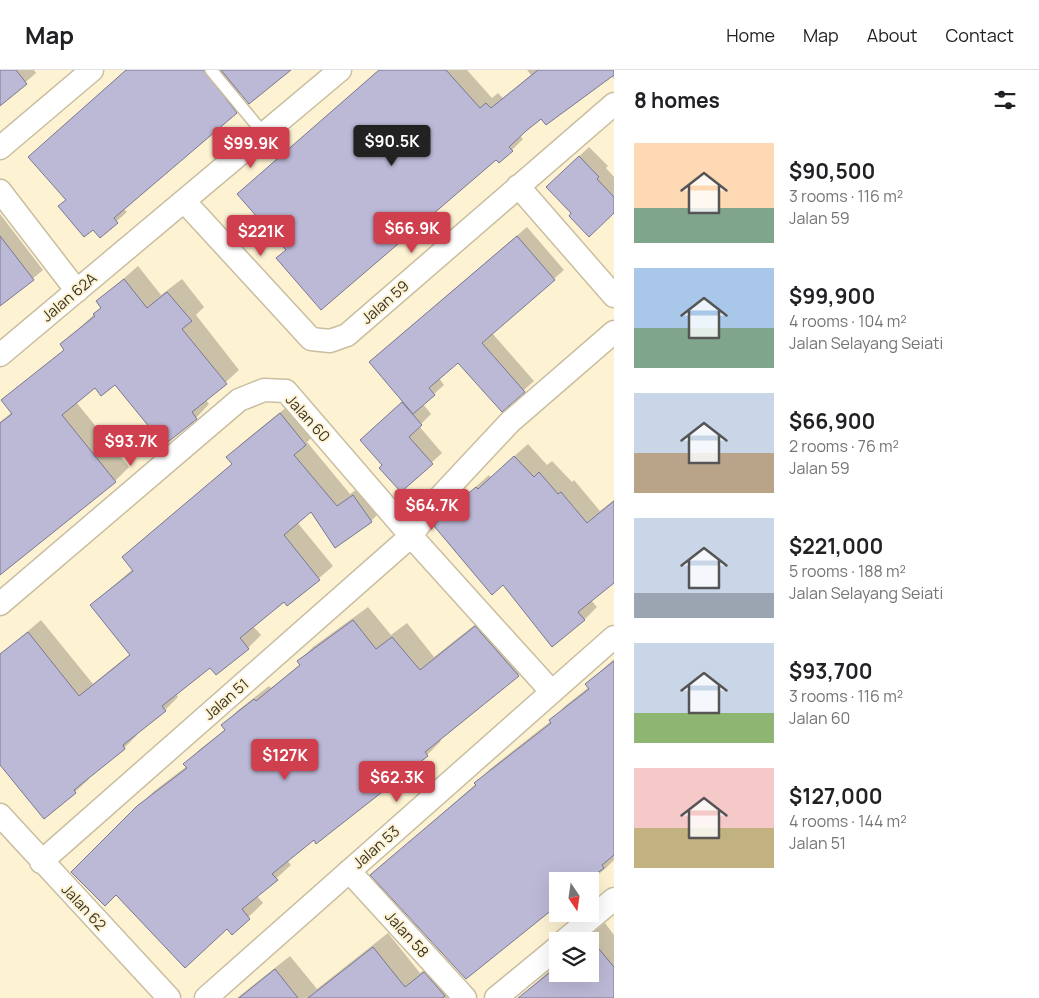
<!DOCTYPE html>
<html lang="en">
<head>
<meta charset="utf-8">
<style>
  body { margin:0; font-family:Manrope,sans-serif; background:#f6f6f6; color:#202124; height:100vh; display:flex; flex-direction:column; font-size:19px; white-space:nowrap }
  * { box-sizing:border-box; margin:0 }
  p { font-size:16px; color:#757577 }
  .icon { flex:none; width:28px; height:28px; fill:none; stroke:currentColor; stroke-width:2; stroke-linecap:round; stroke-linejoin:round }
  .map { position:relative; flex:1; overflow:hidden }
  .details { display:flex; flex-direction:column; background:#fff; width:425px }
  .details>* { flex:none }
  .needle { width:32px; rotate:167deg }
  .fabs { position:absolute; left:549px; top:802px; display:grid; gap:10px }
  .fabs a { display:grid; place-items:center; width:50px; height:50px; border-radius:0px; background:#fff; box-shadow:0 5px 20px #0002; font-size:25px }
  .price { position:absolute; translate:-50% -42px; padding:0 11px; border-radius:5px; background:#cf3f4e; color:#fff; font-size:16px; line-height:32px; filter:drop-shadow(0 1px 2px #0008) }
  .price::after { content:''; position:absolute; left:50%; top:30px; width:15px; height:11px; margin-left:-8px; background:inherit; clip-path:polygon(0 0,100% 0,50% 100%) }
  .price.on { background:#222; color:#fff }
  ul { padding:0; list-style:none }
  li { display:flex; align-items:center; gap:15px; height:125px; padding:0 20px }
  li span { display:grid; place-items:center; flex:none; width:140px; height:100px; border-radius:0px; color:#555 }
  li>.icon { margin-inline-start:auto }
  span .icon { width:60px; height:60px; fill:#fffc; stroke-width:1 }
  li b { font-size:21px }
  h2 { display:flex; justify-content:space-between; align-items:center; height:60px; padding:0 20px; font-size:21px }
  header { display:flex; align-items:center; gap:30px; box-sizing:border-box; height:70px; padding:0 25px; background:#fff; border-bottom:1px solid #e0e0e0 }
  header strong { font-size:24px }
  nav { display:flex; gap:28px; margin-inline-start:auto; font-size:18px }
  main { display:flex; flex:1; min-height:0 }
  .map>svg:first-child { display:block }
  .shadow { fill:#0003 }
  .building { fill:#bcb9d7; stroke:#7a7793 }
  .lines { fill:none; stroke-linecap:round; stroke-linejoin:round }
  .service-casing { stroke:#c9bea0; stroke-width:14 }
  .minor-casing { stroke:#c9bea0; stroke-width:25 }
  .service { stroke:#fff; stroke-width:11 }
  .minor { stroke:#fff; stroke-width:22 }
  .labels { text-anchor:middle; dominant-baseline:central; stroke-width:4; stroke-linejoin:round; paint-order:stroke }
  .street-label { font-size:15px; fill:#3a3529; stroke:#fdf2d2 }
</style>
</head>
<body>
<header>
<strong>Map</strong>
<nav><a>Home</a><a>Map</a><a>About</a><a>Contact</a></nav>
</header>
<main>
<div class="map">
<svg width="614" height="928" viewBox="0 0 614 928">
  <rect width="100%" height="100%" fill="#fdf2d2"/>
  <!-- shadow -->
  <path class="shadow" d="M0,0H34L36,3L5,30L0,24Z
    M126,0H288L239,24L246,33L123,138L127,142L100,166L93,158L60,136L67,129L29,87Z
    M379,0H467L492,28L498,23L503,28L531,5L527,0H614V9L611,5L541,48L520,66L523,69L512,80L278,188L287,179L249,114Z
    M589,77L608,96L606,98L614,107V141L589,165L573,143L557,107Z
    M0,144L43,200L0,236Z
    M527,157L564,200L492,263L534,311L502,340L458,292L439,308L444,315L423,334L431,344L419,356L442,383L401,421L384,395L371,360L404,331L381,282Z
    M138,196L161,225L182,209L204,237L196,245L239,300L206,330L209,334L196,348L115,313L96,317L76,332L129,397L115,411L3,501L0,497V352L12,342L3,330L65,279L61,275L102,237L97,232Z
    M294,331L318,361L307,372L350,424L366,413L384,438L371,451L336,476L311,441L297,452L333,496L288,535L285,531L253,556L261,565L248,578L210,596L176,624L178,627L165,640L136,663L137,665L124,678L87,708L89,709L75,722L44,747L0,692V585L41,550L93,614L130,584L91,535L133,499L124,487L233,393L228,387L241,374Z
    M528,374L547,395L552,391L572,412L574,410L600,441L614,430V512L591,530L597,537L584,550L445,444L489,405L491,407Z
    M368,537L391,565L407,553L434,587L490,543L533,590L518,605L439,669L441,671L427,685L287,790L291,795L257,826L263,833L232,863L227,857L116,824L73,802L153,722L187,696L185,694L199,680L226,659L223,656L237,641L269,616L271,618L301,594L299,591L313,577Z
    M614,589V790L605,799L590,811L372,805L476,714L490,699L551,651L565,636L589,617L586,614Z
    M605,853L614,865V928H519L558,893V904H590V871H583Z
    M388,863L420,903L439,889L462,928H237L290,886L317,919Z"/>
  <!-- building -->
  <path class="building" d="M0,0H16L27,14L0,36Z
    M126,0H204L237,43L114,148L118,153L100,168L93,160L84,167L58,136L66,130L28,87Z
    M221,0H291L249,34Z
    M379,0H446L480,38L486,33L491,38L538,0H614V5L546,55L541,49L526,61L509,77L513,81L499,93L496,90L321,240L276,188L286,180L237,124Z
    M579,86L599,107L597,109L614,127V143L589,167L569,146L571,143L546,117Z
    M0,166L34,210L0,236Z
    M517,166L555,210L482,273L525,322L502,342L458,293L429,318L435,325L413,344L369,292Z
    M124,209L147,238L167,222L192,251L182,259L227,314L192,342L197,349L164,375L115,315L101,326L95,318L62,345L116,412L0,505V353L12,344L1,330L64,280L60,274L95,246L93,244L101,238L96,231Z
    M402,332L422,355L409,367L433,394L401,422L379,398L382,395L360,370Z
    M280,343L306,375L294,385L337,436L353,425L372,452L335,478L311,442L284,465L320,510L287,536L284,532L240,568L249,579L216,605L210,598L162,636L166,641L123,675L125,679L74,720L76,723L44,749L0,695V584L28,562L79,626L130,585L90,535L133,501L122,487L232,394L226,387Z
    M514,386L534,407L539,402L558,424L561,422L587,453L614,431V513L578,542L585,550L552,577L503,515L492,525L434,456L444,443L476,417L478,419Z
    M353,550L376,579L392,567L420,600L475,556L519,606L425,682L428,686L316,774L314,770L272,804L278,810L242,839L250,849L232,865L227,859L185,898L116,825L105,836L71,802L137,736L187,698L183,694L225,660L221,655L254,629L256,631L300,595L297,591Z
    M614,591V785L602,795L604,798L587,811H558V835L466,909L370,805L476,715L474,713L551,653L549,650L589,619L585,614Z
    M589,867L614,897V928H518L558,896V904H590V871H584Z
    M373,877L405,917L424,902L445,926L442,928H308Z
    M275,899L298,928H239Z"/>
  <g class="lines">
    <!-- service casing -->
    <g class="service-casing">
      <path id="service" d="M211,0L264,64"/>
    </g>
    <!-- minor casing -->
    <g class="minor-casing">
      <path id="minor" d="M0,78L92,0
        M518,116L614,226
        M0,121L77,221
        M184,131L311,269L330,271L347,265L614,34
        M0,285L340,0
        M0,534L239,330L264,320L286,321L411,466L552,622
        M0,745L169,928
        M41,792L411,466L438,429L510,352L614,262
        M349,801L465,928
        M564,871L614,829
        M206,928L614,567
        M496,928L558,877"/>
    </g>
    <!-- service -->
    <use href="#service" class="service"/>
    <!-- minor -->
    <use href="#minor" class="minor"/>
  </g>
  <g class="labels">
    <!-- street labels -->
    <g class="street-label">
      <text transform="translate(69 227) rotate(-40)">Jalan 62A</text>
      <text transform="translate(385 232) rotate(-41)">Jalan 59</text>
      <text transform="translate(308 348) rotate(48)">Jalan 60</text>
      <text transform="translate(226 629) rotate(-41)">Jalan 51</text>
      <text transform="translate(376 777) rotate(-41)">Jalan 53</text>
      <text transform="translate(84 837) rotate(47)">Jalan 62</text>
      <text transform="translate(407 864) rotate(48)">Jalan 58</text>
    </g>
  </g>
</svg>
<div class="fabs">
<a><svg class="needle" viewBox="-14 -14 28 28"><path d="M0-13l5 13h-10z" fill="#e53935"/><path d="M0 13l5-13h-10z" fill="#757577"/></svg></a>
<a><svg class="icon" aria-label="layers" viewBox="0 0 24 24"><path d="M12 4l9 5-9 5-9-5zM3 14l9 5 9-5"/></svg></a>
</div>
<b class="price on" style="left:392px;top:97px">$90.5K</b>
<b class="price" style="left:251px;top:99px">$99.9K</b>
<b class="price" style="left:412px;top:184px">$66.9K</b>
<b class="price" style="left:261px;top:187px">$221K</b>
<b class="price" style="left:131px;top:397px">$93.7K</b>
<b class="price" style="left:432px;top:461px">$64.7K</b>
<b class="price" style="left:285px;top:711px">$127K</b>
<b class="price" style="left:397px;top:733px">$62.3K</b>
</div>
<section class="details">
<h2>8 homes<svg class="icon" aria-label="filters" viewBox="0 0 24 24"><path d="M4 7h16M4 17h16"/><circle cx="9" cy="7" r="2"/><circle cx="15" cy="17" r="2"/></svg></h2>
<ul>
<li><span style="background:linear-gradient(#ffd9b3 65%,#7fa58c 0)"><svg class="icon" aria-label="home" viewBox="0 0 24 24"><path d="M3 11l9-7 9 7M6 9v11h12V9"/></svg></span><div><b>$90,500</b><p>3 rooms · 116 m²</p><p>Jalan 59</p></div></li>
<li><span style="background:linear-gradient(#a9c7e8 60%,#7fa58c 0)"><svg class="icon" aria-label="home" viewBox="0 0 24 24"><path d="M3 11l9-7 9 7M6 9v11h12V9"/></svg></span><div><b>$99,900</b><p>4 rooms · 104 m²</p><p>Jalan Selayang Seiati</p></div></li>
<li><span style="background:linear-gradient(#c9d6e8 60%,#b9a48a 0)"><svg class="icon" aria-label="home" viewBox="0 0 24 24"><path d="M3 11l9-7 9 7M6 9v11h12V9"/></svg></span><div><b>$66,900</b><p>2 rooms · 76 m²</p><p>Jalan 59</p></div></li>
<li><span style="background:linear-gradient(#c9d6e8 75%,#9aa5b1 0)"><svg class="icon" aria-label="home" viewBox="0 0 24 24"><path d="M3 11l9-7 9 7M6 9v11h12V9"/></svg></span><div><b>$221,000</b><p>5 rooms · 188 m²</p><p>Jalan Selayang Seiati</p></div></li>
<li><span style="background:linear-gradient(#c9d6e8 70%,#8fb573 0)"><svg class="icon" aria-label="home" viewBox="0 0 24 24"><path d="M3 11l9-7 9 7M6 9v11h12V9"/></svg></span><div><b>$93,700</b><p>3 rooms · 116 m²</p><p>Jalan 60</p></div></li>
<li><span style="background:linear-gradient(#f6c9c9 60%,#c2b280 0)"><svg class="icon" aria-label="home" viewBox="0 0 24 24"><path d="M3 11l9-7 9 7M6 9v11h12V9"/></svg></span><div><b>$127,000</b><p>4 rooms · 144 m²</p><p>Jalan 51</p></div></li>
</ul>
</section>
</main>
</body>
</html>
